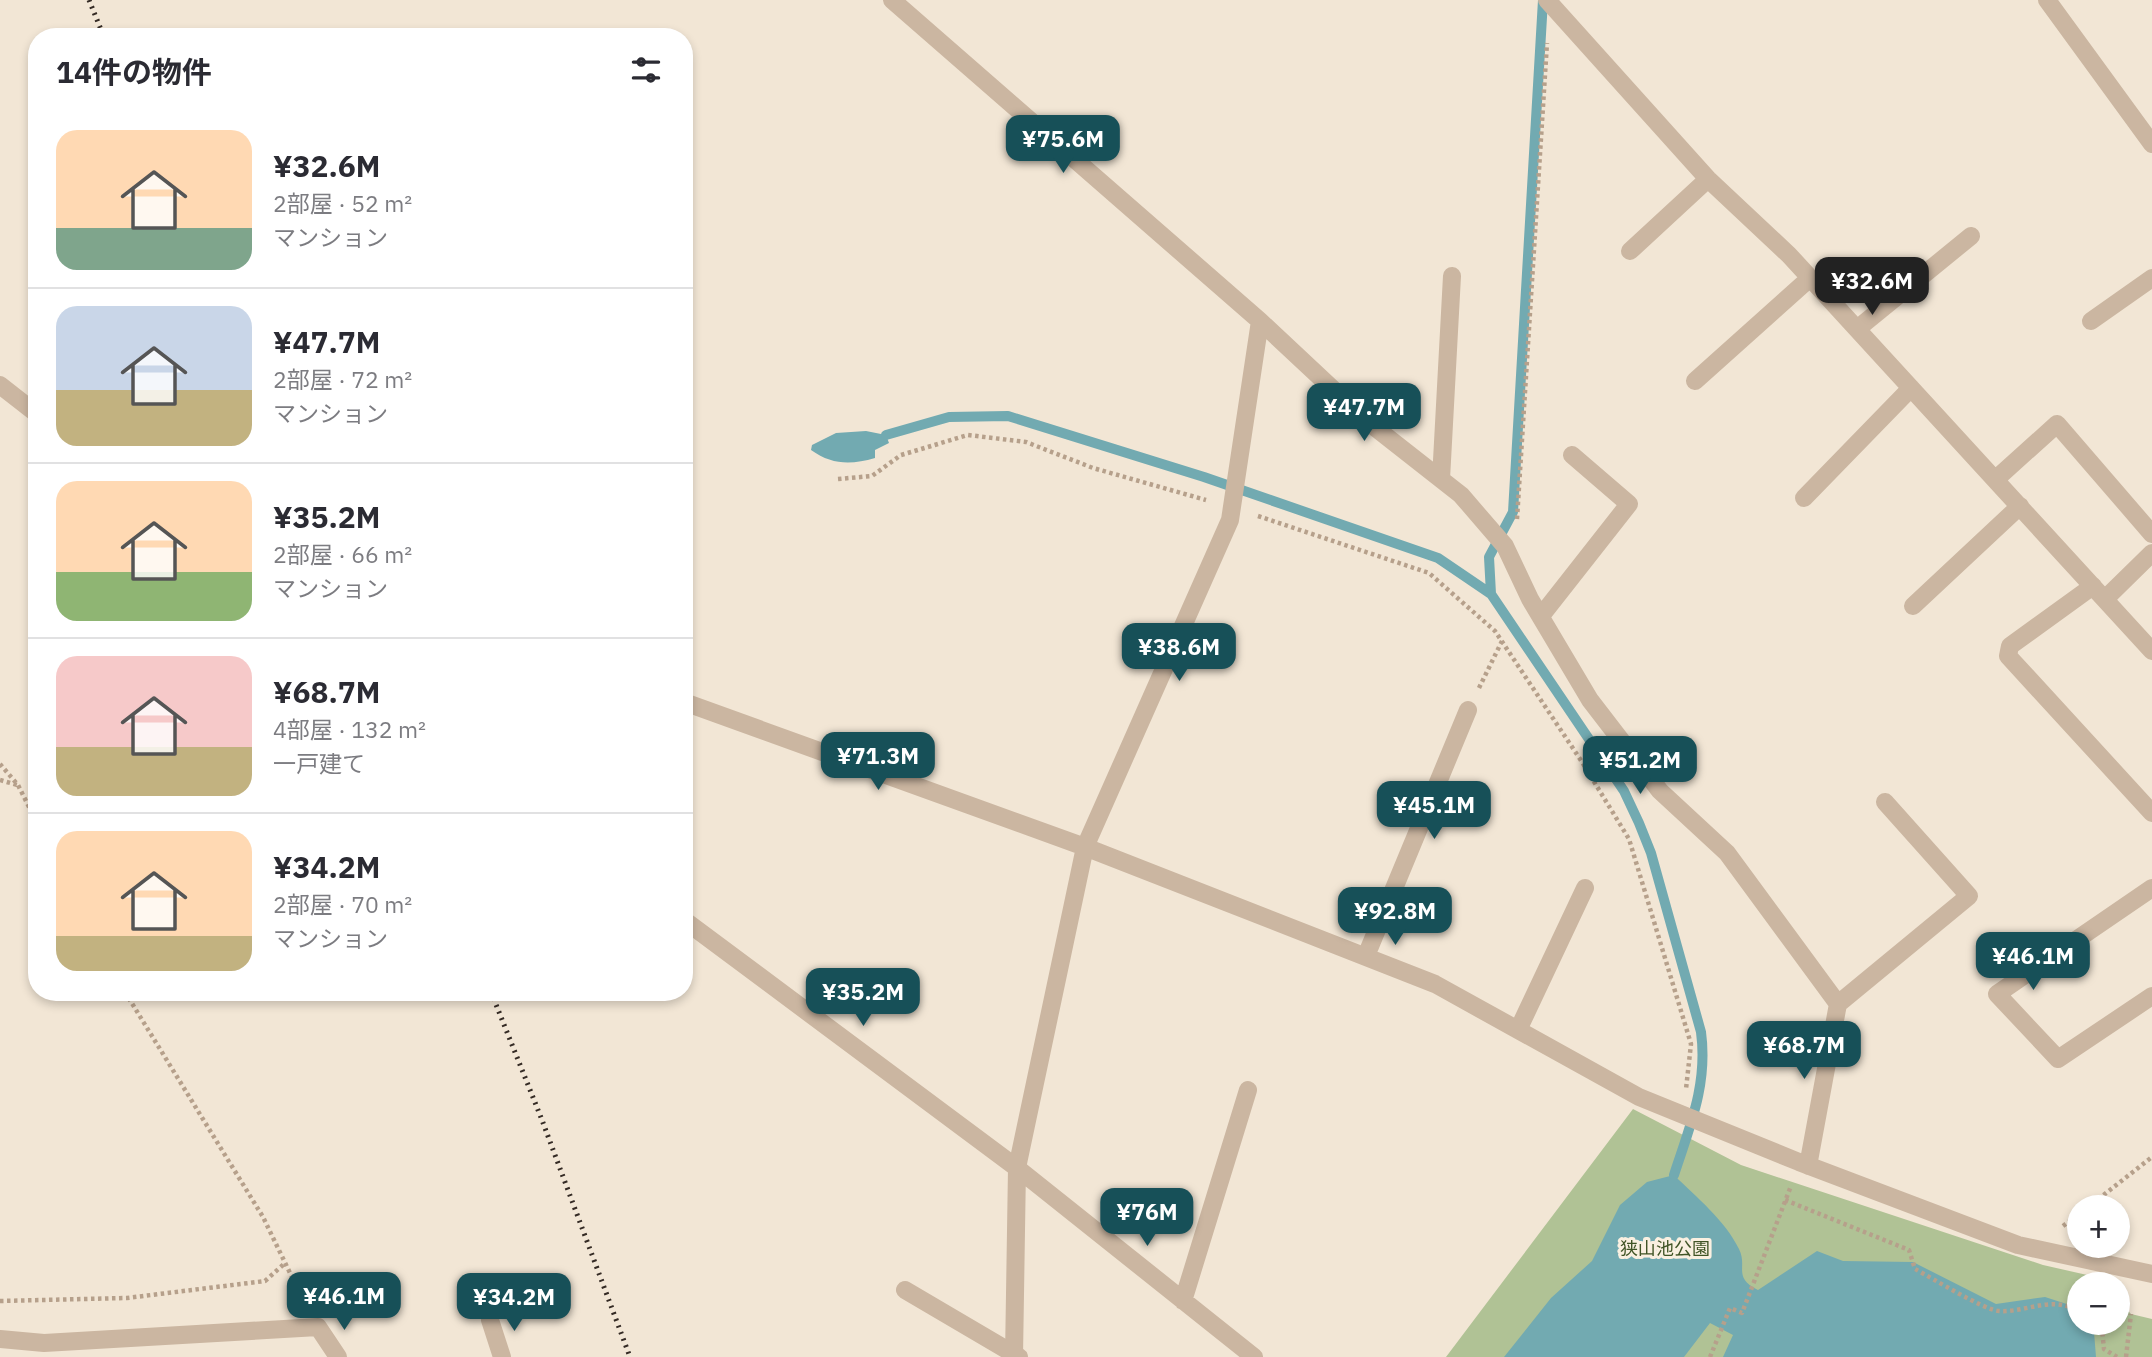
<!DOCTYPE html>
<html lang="ja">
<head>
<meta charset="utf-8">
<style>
  body { margin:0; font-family:"IBM Plex Sans","Noto Sans JP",sans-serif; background:#f7f7f7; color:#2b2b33; height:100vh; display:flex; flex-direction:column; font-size:26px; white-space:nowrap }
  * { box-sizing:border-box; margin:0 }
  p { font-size:23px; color:#7c7c81 }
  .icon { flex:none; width:38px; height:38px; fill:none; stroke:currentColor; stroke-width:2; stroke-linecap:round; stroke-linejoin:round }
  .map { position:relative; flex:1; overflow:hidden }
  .details { position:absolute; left:28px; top:28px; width:665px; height:973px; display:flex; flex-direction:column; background:#fff; border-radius:28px; box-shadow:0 4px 10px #0003 }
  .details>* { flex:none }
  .fabs { position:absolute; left:2067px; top:1195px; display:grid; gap:14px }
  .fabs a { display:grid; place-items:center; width:63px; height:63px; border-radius:50%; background:#fff; box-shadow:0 4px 10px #0003; font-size:35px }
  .price { position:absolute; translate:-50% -60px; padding:0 16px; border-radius:14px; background:#175058; color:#fff; font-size:23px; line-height:46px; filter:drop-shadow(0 2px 4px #0008) }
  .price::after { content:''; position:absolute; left:50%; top:42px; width:21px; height:16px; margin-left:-10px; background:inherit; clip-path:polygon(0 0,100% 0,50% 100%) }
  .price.selected { background:#222; color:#fff }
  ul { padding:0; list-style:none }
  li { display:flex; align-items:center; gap:21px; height:175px; padding:0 28px }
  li+li { border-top:2px solid #e1e1e2 }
  li span { display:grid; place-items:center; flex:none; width:196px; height:140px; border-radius:21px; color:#555 }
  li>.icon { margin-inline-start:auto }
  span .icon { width:84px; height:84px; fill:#fffc; stroke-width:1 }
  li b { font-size:30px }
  h2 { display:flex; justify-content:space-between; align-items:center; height:84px; padding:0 28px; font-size:30px }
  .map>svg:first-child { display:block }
  .green { fill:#b0c295 }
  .water { fill:#72aab1 }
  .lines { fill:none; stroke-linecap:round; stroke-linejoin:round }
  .stream { stroke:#72aab1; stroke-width:10 }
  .path { stroke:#b6a08b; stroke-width:4.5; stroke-dasharray:3.5 3.5; stroke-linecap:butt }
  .minor { stroke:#cbb6a1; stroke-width:18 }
  .rail { stroke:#342a24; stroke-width:5; stroke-dasharray:2 5; stroke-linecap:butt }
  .labels { text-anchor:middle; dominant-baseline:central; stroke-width:6; stroke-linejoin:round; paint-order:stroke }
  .park-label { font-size:18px; fill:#405426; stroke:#faf0e1 }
</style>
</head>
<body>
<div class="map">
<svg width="2152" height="1357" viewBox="0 0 2152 1357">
  <rect width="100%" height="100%" fill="#f2e6d5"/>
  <!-- green -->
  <path class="green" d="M1633,1109L1741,1165L2043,1265L2096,1277L2103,1284H2079V1323H2118V1300L2131,1314L2152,1319V1357H1446Z"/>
  <!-- water -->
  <path class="water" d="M866,431L886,435L889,443L875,450V458C851,465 832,465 811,450L812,445L836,433Z
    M1674,1175C1696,1197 1725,1220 1739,1249C1748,1267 1732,1277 1758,1290L1817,1251L1843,1261L1913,1262L1996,1304L2045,1297L2079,1308V1323H2089L2094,1332L2096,1357H1723L1733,1335L1710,1323L1684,1357H1504L1551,1298L1592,1261L1620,1205L1647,1182Z"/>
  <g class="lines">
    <!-- stream -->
    <path class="stream" d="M1543,0L1513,512L1489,557L1491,594L1624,791L1639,823L1651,853L1701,1032C1708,1084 1690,1126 1674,1175
      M886,435L949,417L1008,416L1204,477L1438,558L1491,594"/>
    <!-- path -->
    <path class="path" d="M838,479L872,476L901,455L968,435L1026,442L1093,468L1206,500
      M1258,516L1429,573L1495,631L1582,762L1629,839L1691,1044L1686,1089
      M1517,519L1547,43
      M1479,688L1502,641
      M0,764L18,785L37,823
      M0,780L17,785
      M125,992L263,1217L304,1302
      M1785,1200L1909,1250L1915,1269C1932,1278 1984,1310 1999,1311C2026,1313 2053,1294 2079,1312
      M2087,1208L2152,1157
      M2063,1226L2079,1214
      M0,1301L127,1298L265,1281L284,1264
      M2094,1323L2102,1329L2104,1349L2117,1357
      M1710,1357L1730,1308L1742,1313L1791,1186
      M2126,1357L2131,1314"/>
    <!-- minor -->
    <path class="minor" d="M892,0L1260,321L1368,422L1461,495L1505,546L1530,599L1590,700L1660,791L1727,853L1838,1004
      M1547,0L1708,179L1789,255L2152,651
      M2047,0L2152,144
      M1630,251L1708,179
      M2091,321L2152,278
      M1857,329L1971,236
      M1695,381L1810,278
      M0,385L37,414
      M1441,479L1452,276
      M1996,479L2057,424L2152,534
      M1804,498L1911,388
      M2093,586L2010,646L2008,656L2152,813
      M2105,599L2152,553
      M1913,606L2020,506
      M1541,616L1629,504L1572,455
      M684,702L1085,847L1435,984L1639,1097L1799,1162L2018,1245L2152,1274
      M2152,888L1997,994L2058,1059L2152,996
      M684,920L1017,1168L1254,1357
      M1366,956L1468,710
      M1519,1028L1585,888
      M1808,1166L1838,1004L1969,896L1885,802
      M905,1290L1019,1357
      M1183,1301L1248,1090
      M490,1320L502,1357
      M0,1339L44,1343L318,1327L338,1357
      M1014,1357L1017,1168L1085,847L1230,520L1260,321"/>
    <!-- rail -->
    <path class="rail" d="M89,0L104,37
      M491,992L542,1120L630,1357"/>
  </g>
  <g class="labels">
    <!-- park labels -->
    <g class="park-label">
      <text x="1665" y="1248">狭山池公園</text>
    </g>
  </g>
</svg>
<div class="fabs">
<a>+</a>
<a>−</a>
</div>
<b class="price" style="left:1063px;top:175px">¥75.6M</b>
<b class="price selected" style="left:1872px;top:317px">¥32.6M</b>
<b class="price" style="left:1364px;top:443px">¥47.7M</b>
<b class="price" style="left:1179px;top:683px">¥38.6M</b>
<b class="price" style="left:878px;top:792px">¥71.3M</b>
<b class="price" style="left:1640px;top:796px">¥51.2M</b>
<b class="price" style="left:1434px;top:841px">¥45.1M</b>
<b class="price" style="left:1395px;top:947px">¥92.8M</b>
<b class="price" style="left:2033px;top:992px">¥46.1M</b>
<b class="price" style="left:863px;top:1028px">¥35.2M</b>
<b class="price" style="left:1804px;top:1081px">¥68.7M</b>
<b class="price" style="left:1147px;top:1248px">¥76M</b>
<b class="price" style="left:344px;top:1332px">¥46.1M</b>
<b class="price" style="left:514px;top:1333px">¥34.2M</b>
<section class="details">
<h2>14件の物件<svg class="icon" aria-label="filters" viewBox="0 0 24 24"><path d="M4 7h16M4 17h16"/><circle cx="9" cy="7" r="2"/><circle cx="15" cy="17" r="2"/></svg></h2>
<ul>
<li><span style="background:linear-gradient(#ffd9b3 70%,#7fa58c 0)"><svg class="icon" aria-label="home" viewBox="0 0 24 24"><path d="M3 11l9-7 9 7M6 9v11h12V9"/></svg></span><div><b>¥32.6M</b><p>2部屋 · 52 m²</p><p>マンション</p></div></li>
<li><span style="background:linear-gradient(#c9d6e8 60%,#c2b280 0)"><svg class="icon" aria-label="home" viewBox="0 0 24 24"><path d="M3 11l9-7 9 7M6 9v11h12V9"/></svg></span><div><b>¥47.7M</b><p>2部屋 · 72 m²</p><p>マンション</p></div></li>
<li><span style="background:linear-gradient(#ffd9b3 65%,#8fb573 0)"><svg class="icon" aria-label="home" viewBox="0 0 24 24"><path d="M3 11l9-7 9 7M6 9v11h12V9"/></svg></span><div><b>¥35.2M</b><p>2部屋 · 66 m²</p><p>マンション</p></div></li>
<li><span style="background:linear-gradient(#f6c9c9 65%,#c2b280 0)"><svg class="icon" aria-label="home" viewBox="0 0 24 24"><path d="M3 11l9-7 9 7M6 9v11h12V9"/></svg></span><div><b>¥68.7M</b><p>4部屋 · 132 m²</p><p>一戸建て</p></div></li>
<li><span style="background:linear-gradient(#ffd9b3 75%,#c2b280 0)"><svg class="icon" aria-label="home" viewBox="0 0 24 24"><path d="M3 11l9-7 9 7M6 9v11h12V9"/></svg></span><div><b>¥34.2M</b><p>2部屋 · 70 m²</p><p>マンション</p></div></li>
</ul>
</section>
</div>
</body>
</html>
